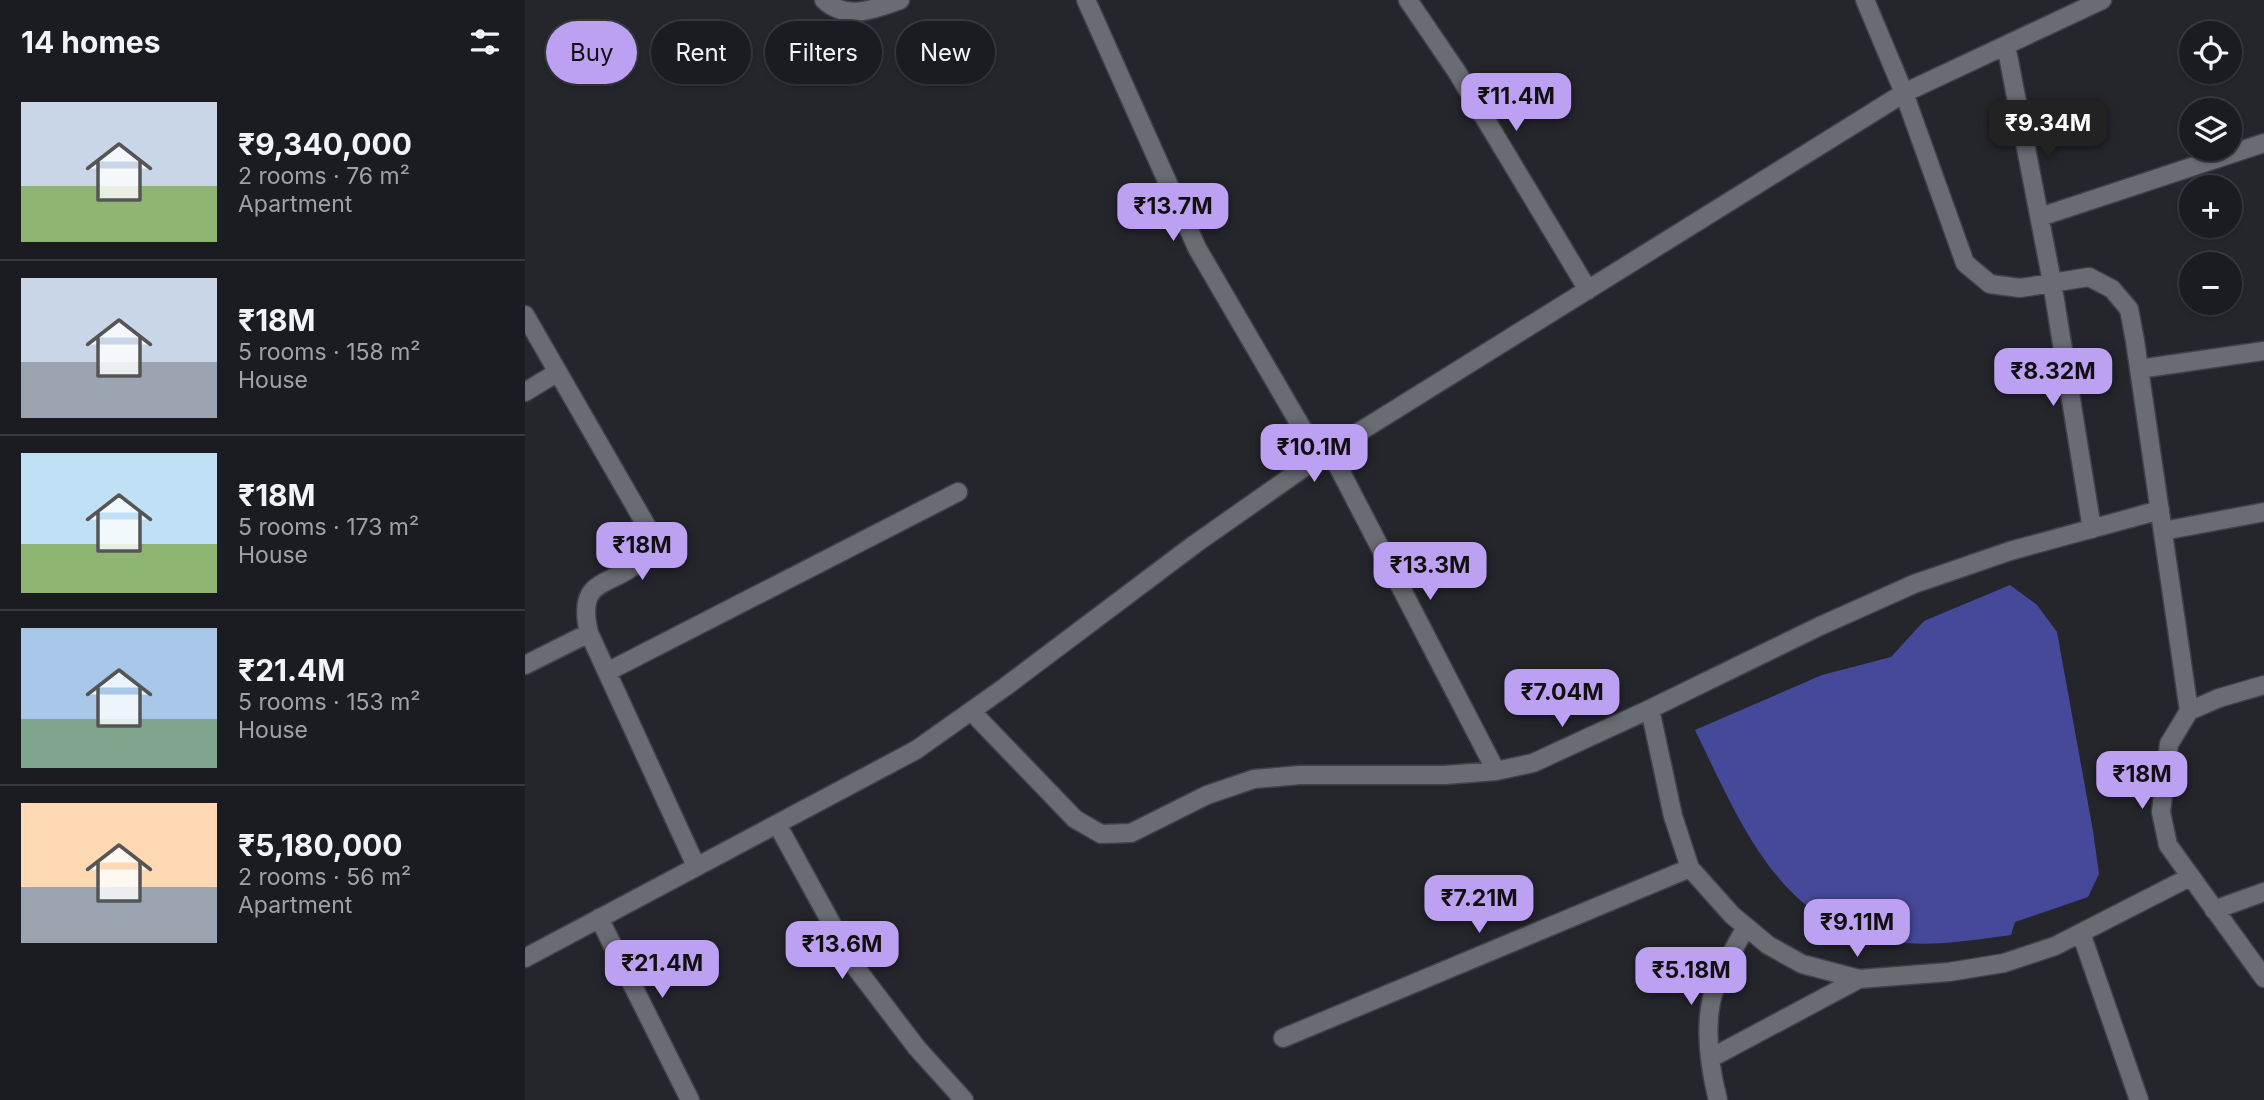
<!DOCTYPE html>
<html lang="en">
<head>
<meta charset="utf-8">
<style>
  body { margin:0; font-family:Inter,sans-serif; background:#28292e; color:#f1f3f6; height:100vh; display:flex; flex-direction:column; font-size:26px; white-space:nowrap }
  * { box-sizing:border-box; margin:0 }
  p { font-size:23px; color:#a0a1a5 }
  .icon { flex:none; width:38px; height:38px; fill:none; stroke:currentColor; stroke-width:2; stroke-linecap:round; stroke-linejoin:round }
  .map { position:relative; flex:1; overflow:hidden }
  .details { display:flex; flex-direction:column; background:#1b1c21; width:525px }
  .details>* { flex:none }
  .top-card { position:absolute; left:21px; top:21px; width:665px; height:63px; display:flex; gap:14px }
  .fabs { position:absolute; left:1654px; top:21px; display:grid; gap:14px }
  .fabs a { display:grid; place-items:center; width:63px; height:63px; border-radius:50%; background:#1b1c21; box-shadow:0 2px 5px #0004,0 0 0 2px #393a3f; font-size:35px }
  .price { position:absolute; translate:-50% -60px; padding:0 16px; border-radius:14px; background:#bca0f2; color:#111; font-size:23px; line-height:46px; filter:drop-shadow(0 2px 4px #0008) }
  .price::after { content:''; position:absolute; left:50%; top:42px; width:21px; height:16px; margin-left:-10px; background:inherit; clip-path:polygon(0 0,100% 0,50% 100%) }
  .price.on { background:#222; color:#fff }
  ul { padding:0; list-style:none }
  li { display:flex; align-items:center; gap:21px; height:175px; padding:0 21px }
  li+li { border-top:2px solid #393a3f }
  li span { display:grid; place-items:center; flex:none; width:196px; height:140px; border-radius:0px; color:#555 }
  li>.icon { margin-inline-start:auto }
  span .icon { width:84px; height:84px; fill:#fffc; stroke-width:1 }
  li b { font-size:30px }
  h2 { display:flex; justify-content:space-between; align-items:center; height:84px; padding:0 21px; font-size:30px }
  .tag { padding:0 24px; border-radius:32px; background:#1b1c21; box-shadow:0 2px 5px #0004,0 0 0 2px #393a3f; font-size:24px; line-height:63px }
  .tag.on { background:#bca0f2; color:#111 }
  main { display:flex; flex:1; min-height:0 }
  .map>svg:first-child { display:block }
  .water { fill:#46499a }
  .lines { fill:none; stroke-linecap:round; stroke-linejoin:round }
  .minor-casing { stroke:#414248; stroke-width:21 }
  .minor { stroke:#6a6c74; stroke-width:18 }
</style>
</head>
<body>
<main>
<section class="details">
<h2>14 homes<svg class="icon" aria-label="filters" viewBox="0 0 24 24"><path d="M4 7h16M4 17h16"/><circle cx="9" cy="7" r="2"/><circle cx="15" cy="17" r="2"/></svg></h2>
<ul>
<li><span style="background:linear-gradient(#c9d6e8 60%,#8fb573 0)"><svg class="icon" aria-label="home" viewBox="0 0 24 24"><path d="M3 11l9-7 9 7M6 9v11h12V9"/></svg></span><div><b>₹9,340,000</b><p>2 rooms · 76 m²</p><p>Apartment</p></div></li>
<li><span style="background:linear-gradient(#c9d6e8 60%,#9aa5b1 0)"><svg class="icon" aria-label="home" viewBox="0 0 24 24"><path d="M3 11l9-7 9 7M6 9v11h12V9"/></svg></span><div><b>₹18M</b><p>5 rooms · 158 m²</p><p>House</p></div></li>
<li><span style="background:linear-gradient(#bfe0f5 65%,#8fb573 0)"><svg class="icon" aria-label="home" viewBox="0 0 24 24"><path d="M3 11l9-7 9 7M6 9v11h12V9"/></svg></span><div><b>₹18M</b><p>5 rooms · 173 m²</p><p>House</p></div></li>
<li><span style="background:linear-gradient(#a9c7e8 65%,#7fa58c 0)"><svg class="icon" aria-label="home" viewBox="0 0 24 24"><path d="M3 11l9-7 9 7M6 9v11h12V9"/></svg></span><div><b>₹21.4M</b><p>5 rooms · 153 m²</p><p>House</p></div></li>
<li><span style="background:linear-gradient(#ffd9b3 60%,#9aa5b1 0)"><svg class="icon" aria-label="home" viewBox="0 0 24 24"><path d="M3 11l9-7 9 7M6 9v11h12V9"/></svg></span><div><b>₹5,180,000</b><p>2 rooms · 56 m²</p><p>Apartment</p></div></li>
</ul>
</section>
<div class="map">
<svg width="1739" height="1100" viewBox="0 0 1739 1100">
  <rect width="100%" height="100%" fill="#24262c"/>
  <!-- water -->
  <path class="water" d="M1485,585L1512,605L1532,632L1568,831L1574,874L1563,897L1490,922L1486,935C1447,940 1408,947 1369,942C1254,928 1215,821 1170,730L1297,675L1366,657L1399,621Z"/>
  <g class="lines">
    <!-- minor casing -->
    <g class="minor-casing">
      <path id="minor" d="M299,0C321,21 350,9 375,0
        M561,0L672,248L794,457
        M883,0L932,72L1063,290
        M1340,0L1379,93L1440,263L1465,284L1495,288L1564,277L1587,289L1604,309L1610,341L1664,711
        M1481,45L1527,282L1567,529
        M1515,217L1739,143
        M0,315L121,525L126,544C123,548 121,554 118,558C88,589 50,574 64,633L171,866
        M1614,369L1739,351
        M0,392L33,372
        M805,451L971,771
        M1638,531L1739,512
        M0,665L64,633
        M82,672L433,492
        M1739,685L1694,698L1664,711L1644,744L1636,812L1643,845L1739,978
        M1125,709L1148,816L1165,868L1207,915L1243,945L1277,964L1334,979L1424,972L1479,963L1530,946L1665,877
        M446,711L550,819L576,834L606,833L682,795L729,779L775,775H920L971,771L1008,763L1125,709L1295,626L1389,584L1485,551L1635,510
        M252,824L331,968L392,1048L439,1100
        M1689,910L1739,892
        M74,918L165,1100
        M1556,933L1614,1100
        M0,958L391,750L480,687L670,544L794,457L1379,93L1577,0
        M758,1038L1165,868
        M1186,1058L1334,979
        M1193,1100C1185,1069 1180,1034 1186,1002C1190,980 1210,947 1221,927"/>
    </g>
    <!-- minor -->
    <use href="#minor" class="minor"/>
  </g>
</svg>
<div class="fabs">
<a><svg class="icon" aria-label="locate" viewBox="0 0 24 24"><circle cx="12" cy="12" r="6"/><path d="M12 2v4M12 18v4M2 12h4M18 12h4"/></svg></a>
<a><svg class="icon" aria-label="layers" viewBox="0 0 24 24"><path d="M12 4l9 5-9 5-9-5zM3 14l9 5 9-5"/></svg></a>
<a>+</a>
<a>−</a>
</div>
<b class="price" style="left:991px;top:133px">₹11.4M</b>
<b class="price on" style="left:1523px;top:160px">₹9.34M</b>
<b class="price" style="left:648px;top:243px">₹13.7M</b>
<b class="price" style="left:1528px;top:408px">₹8.32M</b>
<b class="price" style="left:789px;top:484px">₹10.1M</b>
<b class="price" style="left:117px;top:582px">₹18M</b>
<b class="price" style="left:905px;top:602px">₹13.3M</b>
<b class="price" style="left:1037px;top:729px">₹7.04M</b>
<b class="price" style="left:1617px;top:811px">₹18M</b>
<b class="price" style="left:954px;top:935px">₹7.21M</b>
<b class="price" style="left:1332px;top:959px">₹9.11M</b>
<b class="price" style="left:317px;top:981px">₹13.6M</b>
<b class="price" style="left:137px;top:1000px">₹21.4M</b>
<b class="price" style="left:1166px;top:1007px">₹5.18M</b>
<div class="top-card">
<a class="tag on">Buy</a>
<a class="tag">Rent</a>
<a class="tag">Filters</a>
<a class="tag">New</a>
</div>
</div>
</main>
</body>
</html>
